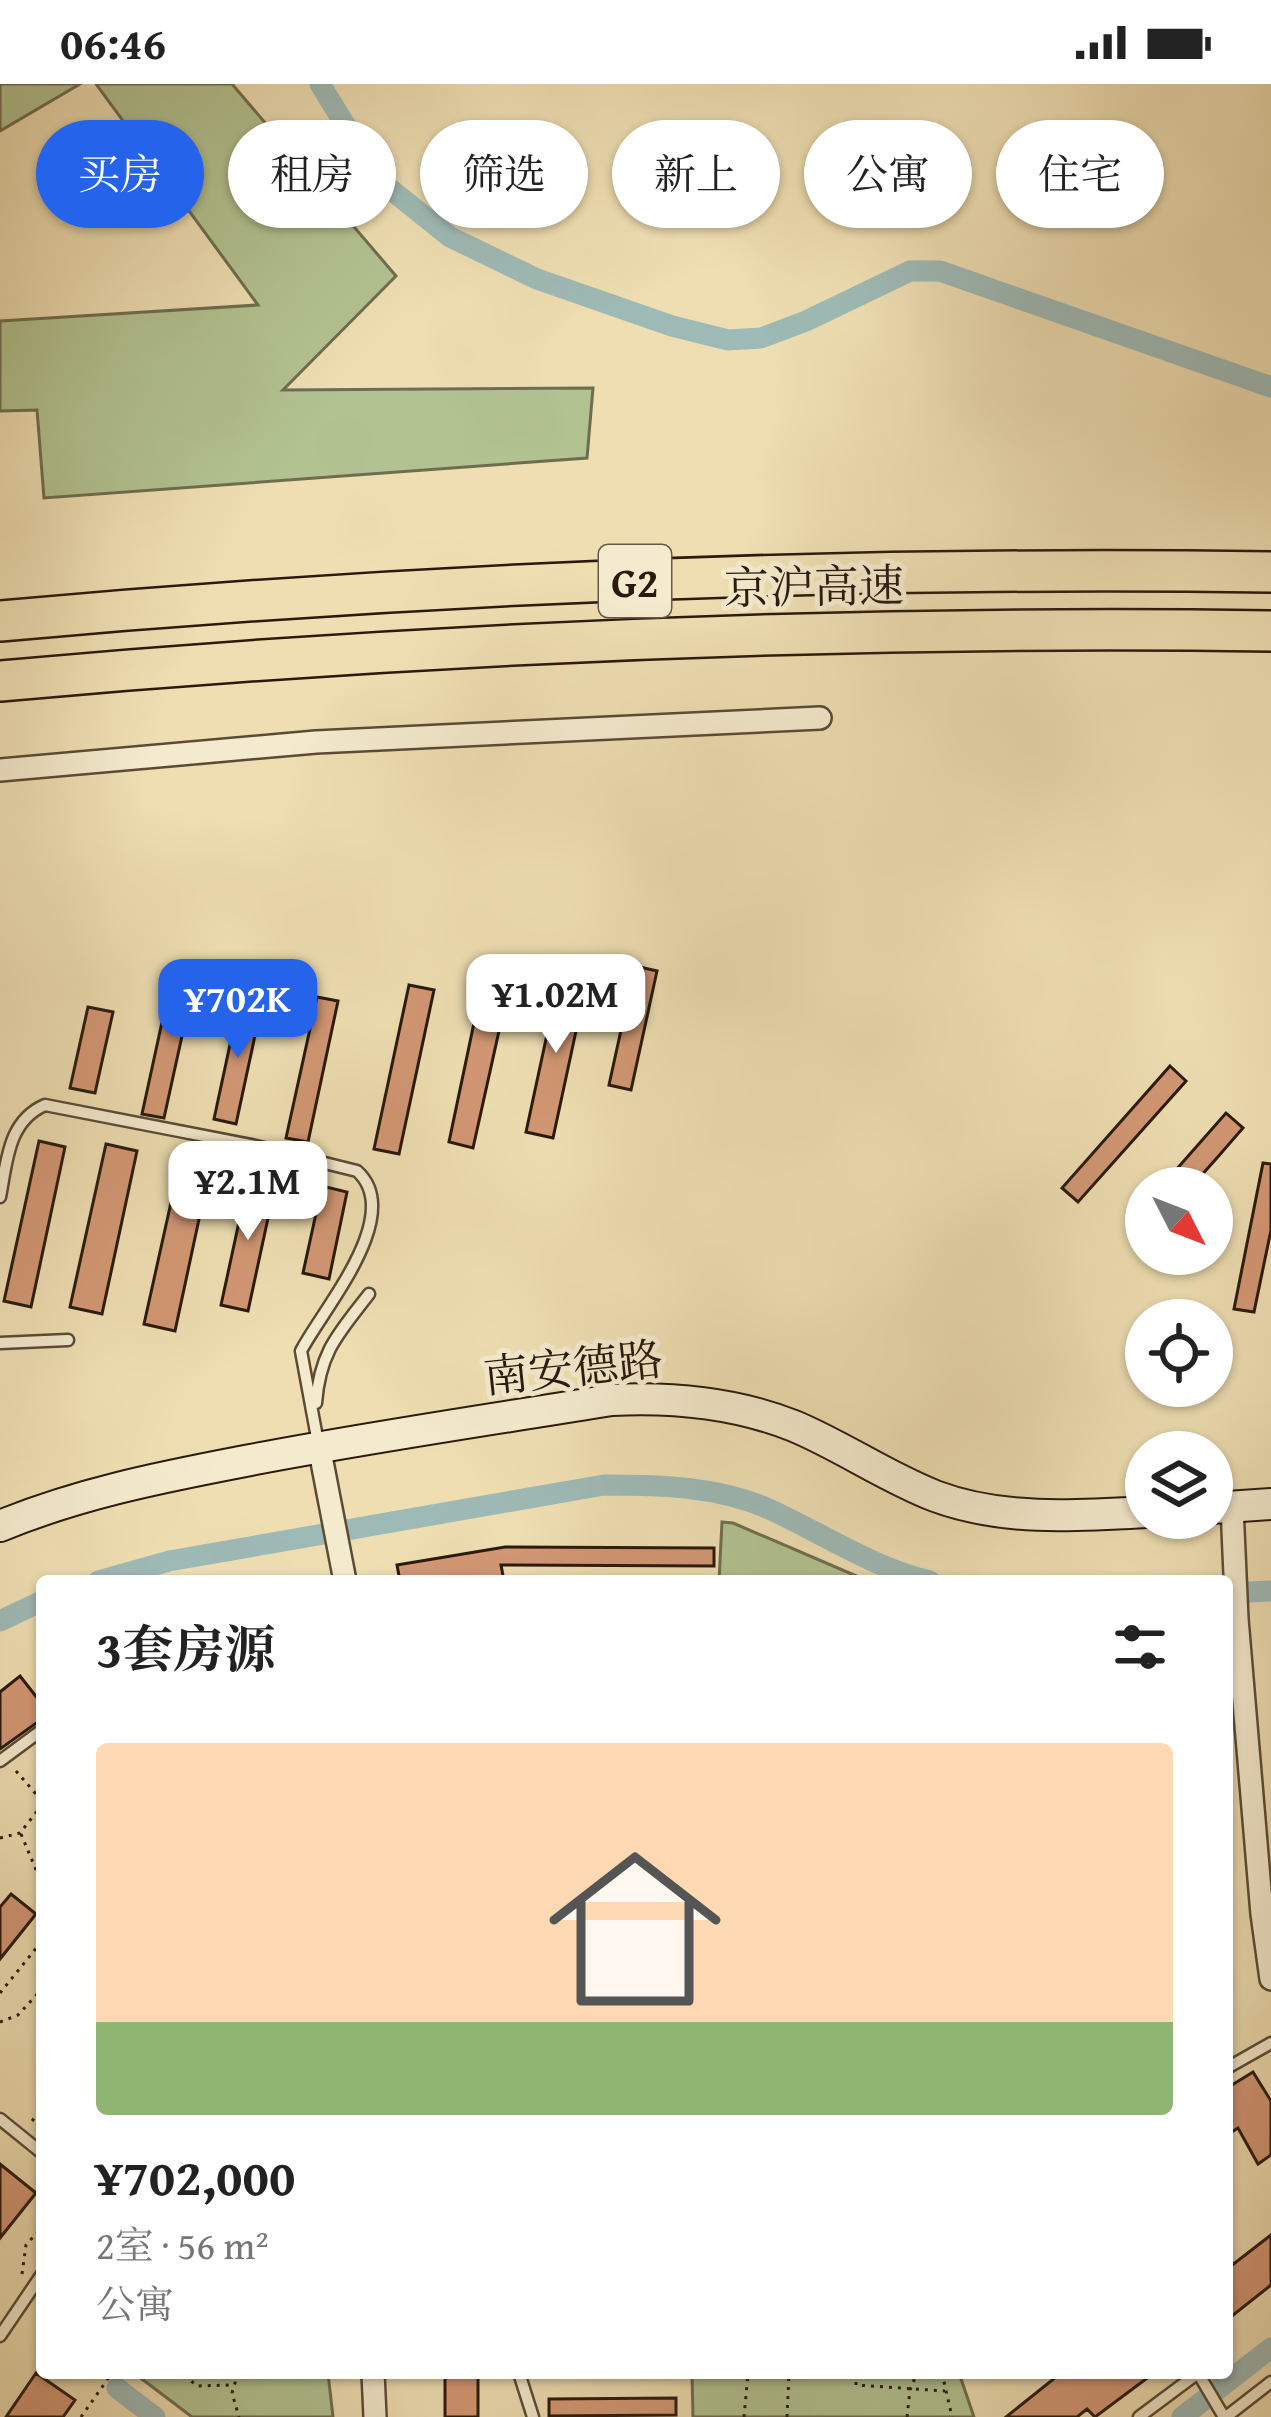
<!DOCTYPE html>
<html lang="zh">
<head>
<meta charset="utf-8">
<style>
  body { margin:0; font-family:"Gentium Book Plus","Noto Serif SC",serif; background:#f2f2f2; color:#222; height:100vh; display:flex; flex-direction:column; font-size:45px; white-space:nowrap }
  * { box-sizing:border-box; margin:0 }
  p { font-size:39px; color:#767676 }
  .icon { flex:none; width:66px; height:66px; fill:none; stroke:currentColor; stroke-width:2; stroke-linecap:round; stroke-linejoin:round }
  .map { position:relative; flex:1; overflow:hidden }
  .details { position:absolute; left:36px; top:1491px; width:1197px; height:804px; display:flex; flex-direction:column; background:#fff; border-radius:12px; box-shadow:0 3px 9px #0004 }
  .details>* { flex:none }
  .top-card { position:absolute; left:36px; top:36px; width:1200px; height:108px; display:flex; gap:24px }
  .needle { width:78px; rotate:132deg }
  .buttons { position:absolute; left:1125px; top:1083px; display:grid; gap:24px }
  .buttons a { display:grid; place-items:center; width:108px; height:108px; border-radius:50%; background:#fff; box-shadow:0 3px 9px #0004; font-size:60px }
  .price { position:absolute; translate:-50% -102px; padding:0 27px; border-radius:24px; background:#fff; color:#222; font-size:39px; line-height:78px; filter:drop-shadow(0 3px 6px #0008) }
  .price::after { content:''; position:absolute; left:50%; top:72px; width:36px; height:27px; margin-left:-18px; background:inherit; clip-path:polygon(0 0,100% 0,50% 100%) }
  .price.active { background:#2563eb; color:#fff }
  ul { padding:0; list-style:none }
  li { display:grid; align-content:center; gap:24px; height:636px; padding:0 60px }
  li+li { border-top:3px solid #e0e0e0 }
  li span { display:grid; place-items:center; height:372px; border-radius:12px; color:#555 }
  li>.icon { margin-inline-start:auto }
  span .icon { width:216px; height:216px; fill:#fffc; stroke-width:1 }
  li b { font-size:51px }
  h2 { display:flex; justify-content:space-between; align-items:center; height:144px; padding:0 60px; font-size:51px }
  .tag { padding:0 42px; border-radius:54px; background:#fff; box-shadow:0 3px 9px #0004; font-size:42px; line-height:108px }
  .tag.active { background:#2563eb; color:#fff }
  .status { display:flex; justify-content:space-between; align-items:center; height:84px; padding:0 60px; background:#fff; direction:ltr }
  .status svg { height:33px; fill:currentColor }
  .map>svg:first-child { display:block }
  .green { fill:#b2c291; stroke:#6e6e4f; stroke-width:3 }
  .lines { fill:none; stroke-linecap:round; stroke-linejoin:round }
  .canal { stroke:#9ebab6; stroke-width:21 }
  .building { fill:#d29774; stroke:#291a0d; stroke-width:3 }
  .lane-casing { stroke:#5a4b36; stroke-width:15 }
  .street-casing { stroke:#5a4b36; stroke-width:26 }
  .secondary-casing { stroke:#291a0d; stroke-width:34 }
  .highway-casing { stroke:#291a0d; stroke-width:44 }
  .path { stroke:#291a0d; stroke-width:3; stroke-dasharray:3 6; stroke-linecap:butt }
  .lane { stroke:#f4eacd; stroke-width:10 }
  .street { stroke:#f4eacd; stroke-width:21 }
  .secondary { stroke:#f4eacd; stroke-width:30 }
  .highway { stroke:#eedeb2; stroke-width:39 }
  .labels { text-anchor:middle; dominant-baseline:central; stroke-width:10; stroke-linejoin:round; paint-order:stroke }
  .shield { fill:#f4eacd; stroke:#665847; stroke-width:3 }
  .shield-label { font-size:42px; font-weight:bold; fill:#291a0d }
  .street-label { font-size:45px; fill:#291a0d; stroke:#f4eacd }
</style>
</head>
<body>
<div class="status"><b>06:46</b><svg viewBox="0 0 49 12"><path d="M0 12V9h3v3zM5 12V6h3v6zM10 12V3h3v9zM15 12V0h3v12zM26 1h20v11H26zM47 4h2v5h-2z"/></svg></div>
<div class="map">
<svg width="1271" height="2333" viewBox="0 0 1271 2333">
  <rect width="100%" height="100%" fill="#eedeb2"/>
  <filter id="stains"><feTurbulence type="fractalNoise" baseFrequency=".00167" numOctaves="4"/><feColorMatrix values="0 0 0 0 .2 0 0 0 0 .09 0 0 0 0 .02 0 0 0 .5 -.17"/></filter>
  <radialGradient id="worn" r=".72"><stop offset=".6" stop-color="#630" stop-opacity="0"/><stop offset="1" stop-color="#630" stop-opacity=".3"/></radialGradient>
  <!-- green -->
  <path class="green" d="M0,0H80L0,47Z
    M96,0H232L396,192L283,306L593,304L587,374L44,414L37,326L0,327V237L258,221Z
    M722,1438L733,1439L868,1497H719Z
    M134,2289H328L333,2333H192Z
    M692,2289H959L974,2333H693Z"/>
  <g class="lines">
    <!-- canal -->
    <path class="canal" d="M320,0L379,96L450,153L537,195L672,242L728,256L761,254L806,237L910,187H940L1271,303
      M98,1497L169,1477L604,1401C660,1401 717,1402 769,1425C822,1449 873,1484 930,1497
      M1227,1509L1271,1507
      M0,1537L42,1517
      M117,2304L155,2333
      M1182,2333L1271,2264"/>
  </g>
  <!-- building -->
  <path class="building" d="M635,882L657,887L631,1006L609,1001Z
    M560,890L587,896L553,1054L526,1048Z
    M483,896L509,902L473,1064L449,1058Z
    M409,901L434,906L399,1070L374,1065Z
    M169,906L191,911L164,1034L142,1030Z
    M317,913L338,917L308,1058L286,1054Z
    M240,914L262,919L236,1040L214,1035Z
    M88,923L113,928L95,1009L70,1004Z
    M1170,982L1186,997L1078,1118L1062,1104Z
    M1226,1029L1243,1044L1216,1075L1190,1104H1160Z
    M39,1057L65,1063L31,1223L4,1217Z
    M106,1060L137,1067L102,1230L70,1223Z
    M180,1078L210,1084L175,1247L144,1240Z
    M1263,1079L1271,1080V1146L1254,1228L1234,1225Z
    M249,1092L276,1097L248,1227L221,1221Z
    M322,1102L347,1108L329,1195L303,1189Z
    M505,1463L714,1464V1482L501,1481L504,1497H400L397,1481Z
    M20,1592L42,1620V1635L0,1665V1608Z
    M11,1810L36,1830L0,1875V1823Z
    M1253,1988L1271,2017V2071L1258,2080L1238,2044L1227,2051V2004Z
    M0,2080L36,2109L0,2154Z
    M1271,2151V2201L1227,2236V2185Z
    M36,2289L75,2316L63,2333H6Z
    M445,2289H478V2333H445Z
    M1061,2289H1154L1095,2333L1087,2325L1077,2333H1006Z
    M676,2314V2331L549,2332V2315Z"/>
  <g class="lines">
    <!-- lane casing -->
    <g class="lane-casing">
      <path id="lane" d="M0,1113C7,1077 8,1037 45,1021L256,1062L357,1087C406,1131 322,1226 301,1267L318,1359
        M0,1259L68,1256
        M316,1319C320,1267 339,1249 369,1210
        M0,1677L42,1646
        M1227,1984L1271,1959
        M0,2035L42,2069
        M0,2252L42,2190
        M519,2289L533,2333
        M1198,2289L1224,2333
        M1139,2333L1198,2289
        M1226,2333L1271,2298"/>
    </g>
    <!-- street casing -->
    <g class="street-casing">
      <path id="street" d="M0,686L316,658L820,634
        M319,1362L345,1497
        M1232,1423L1237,1535L1262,1830L1271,1895
        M373,2289L375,2333"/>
    </g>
    <!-- secondary casing -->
    <g class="secondary-casing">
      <path id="secondary" d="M1212,1424L1271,1420
        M0,1442C78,1410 157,1394 240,1378C363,1354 488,1336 612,1316C673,1313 736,1319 794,1342C842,1362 886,1393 935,1412C1001,1437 1077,1432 1146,1428"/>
    </g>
    <!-- highway casing -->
    <g class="highway-casing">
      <path id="highway" d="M0,537C422,499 847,482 1271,488
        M0,597C423,559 846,541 1271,547"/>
    </g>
    <!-- path -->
    <path class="path" d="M16,1687L42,1717
      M21,1750L42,1800
      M0,1754L20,1749L42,1721
      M0,1909L42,1857
      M0,1938L18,1931L42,1905
      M32,2037L42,2025
      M22,2190L26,2161L42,2143
      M189,2289L190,2296L197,2302L233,2301
      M238,2289L232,2309L239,2333
      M856,2289V2301L945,2307
      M942,2289L952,2333
      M81,2333L112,2289
      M744,2333L748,2289
      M787,2333L789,2289
      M907,2333L910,2306L917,2289"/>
    <!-- lane -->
    <use href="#lane" class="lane"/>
    <!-- street -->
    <use href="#street" class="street"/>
    <!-- secondary -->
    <use href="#secondary" class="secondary"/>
    <!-- highway -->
    <use href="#highway" class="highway"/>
  </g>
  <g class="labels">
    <!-- shield labels -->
    <rect class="shield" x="599" y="461" width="72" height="72" rx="9"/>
    <g class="shield-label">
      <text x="635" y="497">G2</text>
    </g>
    <!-- street labels -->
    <g class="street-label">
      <text transform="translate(814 502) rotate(-1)">京沪高速</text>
      <text transform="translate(573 1283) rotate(-6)">南安德路</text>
    </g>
  </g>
  <rect width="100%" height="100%" filter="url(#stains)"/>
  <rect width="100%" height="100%" fill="url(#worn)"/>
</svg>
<div class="buttons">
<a><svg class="needle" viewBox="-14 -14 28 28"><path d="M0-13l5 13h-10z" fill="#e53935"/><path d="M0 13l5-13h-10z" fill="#767676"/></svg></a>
<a><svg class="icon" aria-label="locate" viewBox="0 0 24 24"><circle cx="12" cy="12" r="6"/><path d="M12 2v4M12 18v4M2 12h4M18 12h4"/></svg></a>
<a><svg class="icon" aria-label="layers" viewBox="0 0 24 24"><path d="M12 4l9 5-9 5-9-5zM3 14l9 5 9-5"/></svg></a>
</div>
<b class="price" style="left:556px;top:972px">¥1.02M</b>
<b class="price active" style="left:238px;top:977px">¥702K</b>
<b class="price" style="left:248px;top:1159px">¥2.1M</b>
<div class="top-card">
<a class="tag active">买房</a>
<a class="tag">租房</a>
<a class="tag">筛选</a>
<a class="tag">新上</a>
<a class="tag">公寓</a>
<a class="tag">住宅</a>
</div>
<section class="details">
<h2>3套房源<svg class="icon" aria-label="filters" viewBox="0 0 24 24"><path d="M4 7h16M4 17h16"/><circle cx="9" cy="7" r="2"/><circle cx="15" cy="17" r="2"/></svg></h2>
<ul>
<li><span style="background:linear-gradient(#ffd9b3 75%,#8fb573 0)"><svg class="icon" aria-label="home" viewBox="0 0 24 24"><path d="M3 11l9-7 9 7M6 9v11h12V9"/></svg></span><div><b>¥702,000</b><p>2室 · 56 m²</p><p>公寓</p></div></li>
</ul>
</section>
</div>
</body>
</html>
